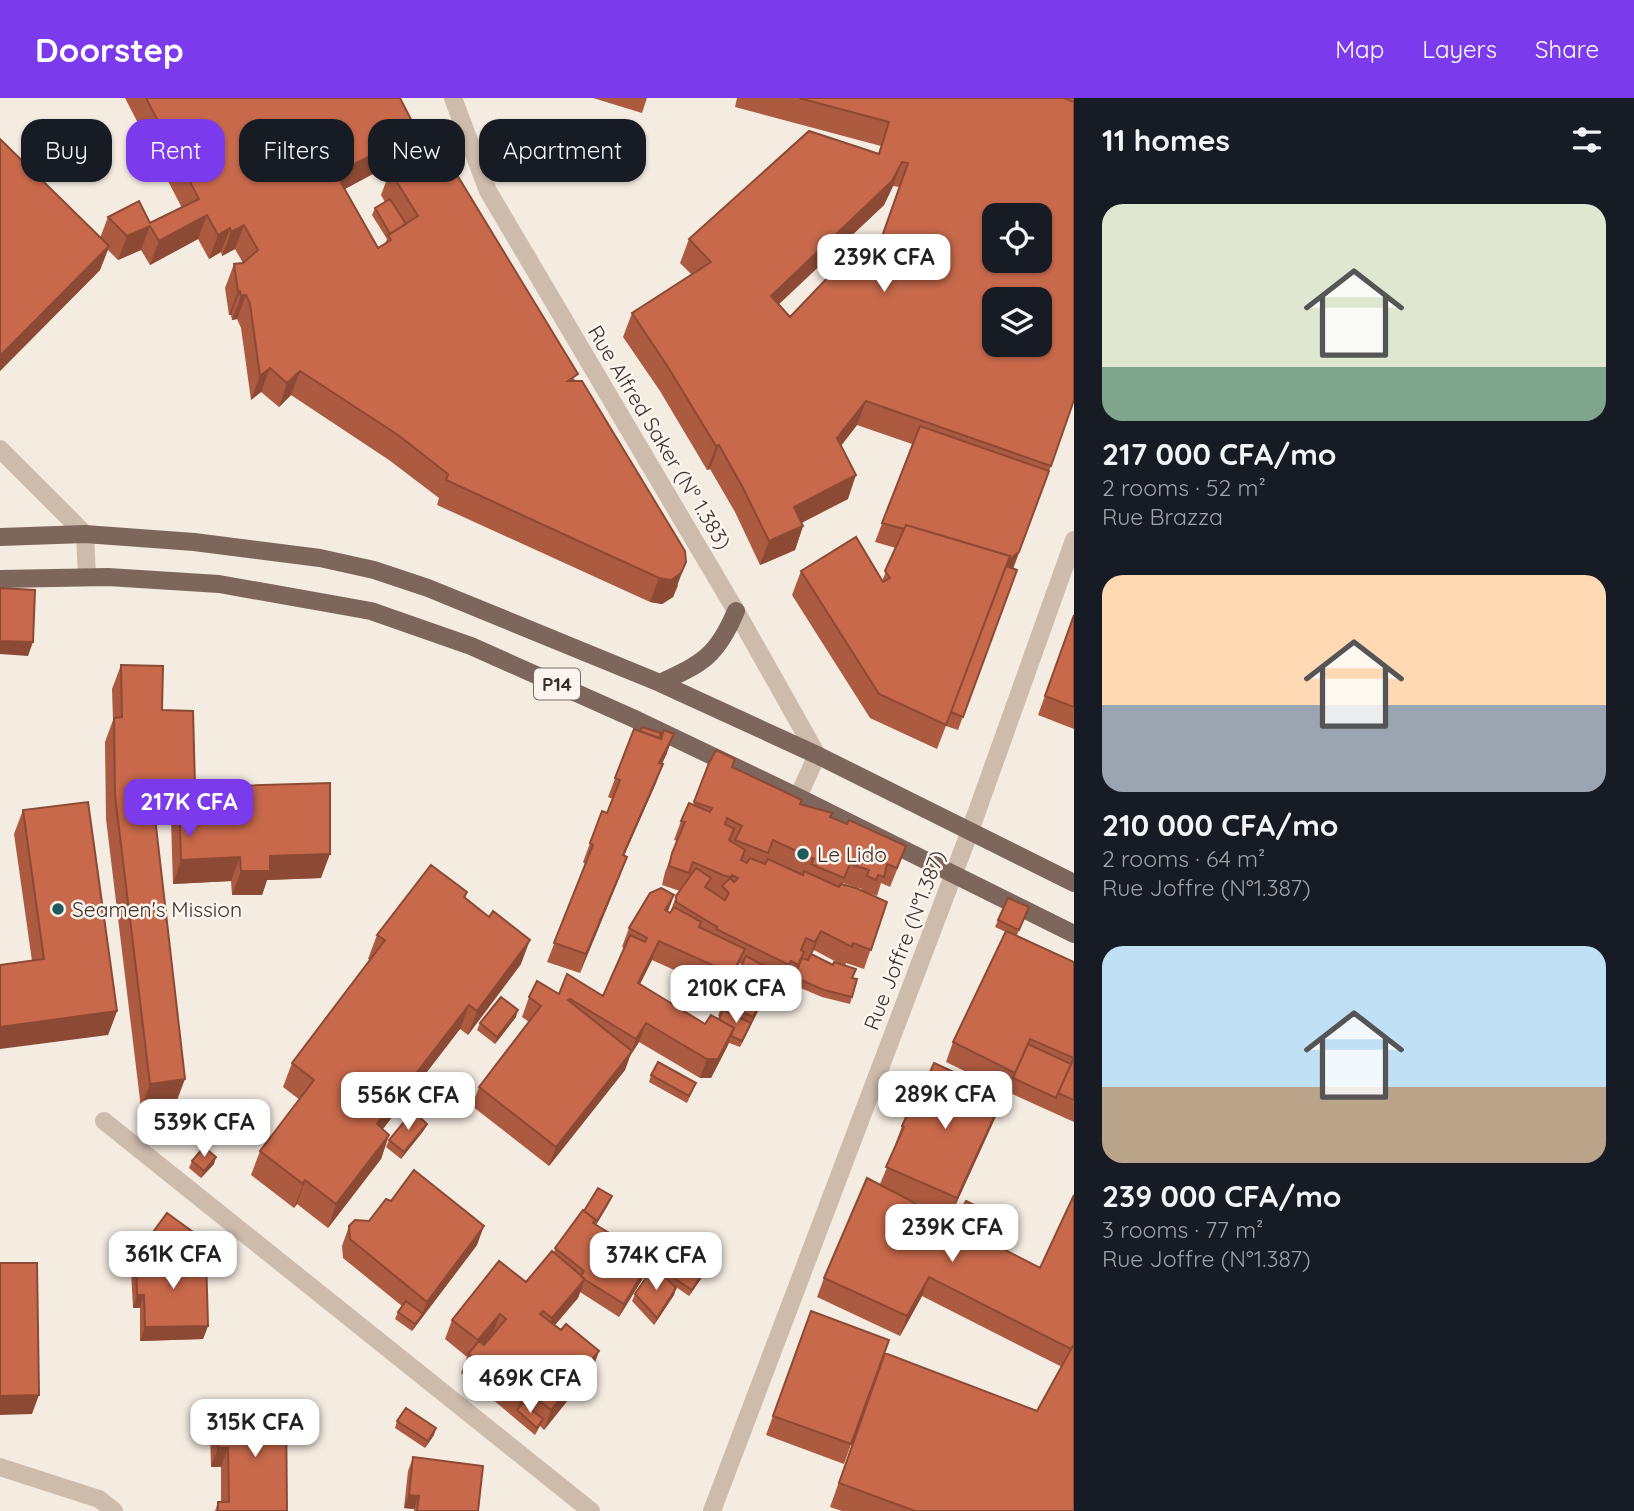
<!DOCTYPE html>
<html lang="en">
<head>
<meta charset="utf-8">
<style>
  body { margin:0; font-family:Quicksand,sans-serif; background:#242831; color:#f1f3f6; height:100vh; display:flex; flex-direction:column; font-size:26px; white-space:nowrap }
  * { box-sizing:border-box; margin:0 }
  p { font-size:23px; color:#9ea1a6 }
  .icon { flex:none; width:38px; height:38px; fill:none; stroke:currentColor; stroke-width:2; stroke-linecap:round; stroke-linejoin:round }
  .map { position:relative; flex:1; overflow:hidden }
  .details { display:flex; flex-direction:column; background:#171b24; width:560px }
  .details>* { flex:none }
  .banner { position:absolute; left:21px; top:21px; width:665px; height:63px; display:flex; gap:14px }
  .controls { position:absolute; left:982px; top:105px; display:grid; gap:14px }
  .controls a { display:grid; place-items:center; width:70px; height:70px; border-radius:14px; background:#171b24; box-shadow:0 2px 5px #0004; font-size:35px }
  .price { position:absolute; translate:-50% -60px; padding:0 16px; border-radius:14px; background:#fff; color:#222; font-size:23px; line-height:46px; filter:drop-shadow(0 2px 4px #0008) }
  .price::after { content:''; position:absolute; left:50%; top:42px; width:21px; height:16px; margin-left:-10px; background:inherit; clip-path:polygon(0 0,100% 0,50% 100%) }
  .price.active { background:#7c3aed; color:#fff }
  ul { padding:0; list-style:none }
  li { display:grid; align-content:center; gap:14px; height:371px; padding:0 28px }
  li span { display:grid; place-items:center; height:217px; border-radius:21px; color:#555 }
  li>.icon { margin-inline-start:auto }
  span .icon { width:126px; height:126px; fill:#fffc; stroke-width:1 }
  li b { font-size:30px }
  h2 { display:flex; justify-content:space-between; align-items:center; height:84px; padding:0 28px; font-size:30px }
  .pill { padding:0 24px; border-radius:21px; background:#171b24; box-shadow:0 2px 5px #0004; font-size:24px; line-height:63px }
  .pill.active { background:#7c3aed; color:#fff }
  header { display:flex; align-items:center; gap:42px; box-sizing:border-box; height:98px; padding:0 35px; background:#7c3aed; color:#fff }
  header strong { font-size:33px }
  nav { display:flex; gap:38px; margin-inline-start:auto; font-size:24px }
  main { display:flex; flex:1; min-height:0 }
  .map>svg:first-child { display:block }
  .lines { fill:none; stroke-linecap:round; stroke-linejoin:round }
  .street { stroke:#cdbbac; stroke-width:18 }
  .primary { stroke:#7d675c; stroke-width:18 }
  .wall { fill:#ac5a40; fill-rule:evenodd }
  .shaded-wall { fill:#8c4a34 }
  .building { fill:#c8694b; stroke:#8c4a34; stroke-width:2; fill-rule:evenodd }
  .poi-dot { fill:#1f5a5e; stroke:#fbf5ee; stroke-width:2.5 }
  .labels { text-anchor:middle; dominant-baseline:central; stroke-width:5; stroke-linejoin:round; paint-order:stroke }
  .shield { fill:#fbf5ee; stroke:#756b66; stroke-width:2 }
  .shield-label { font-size:19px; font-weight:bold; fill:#3b302b }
  .street-label { font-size:21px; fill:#3b302b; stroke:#fbf5ee }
  .poi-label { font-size:21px; fill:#3b302b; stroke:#fbf5ee; text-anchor:start }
</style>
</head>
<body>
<header>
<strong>Doorstep</strong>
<nav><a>Map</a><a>Layers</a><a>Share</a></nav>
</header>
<main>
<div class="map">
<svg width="1074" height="1413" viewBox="0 0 1074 1413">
  <rect width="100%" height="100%" fill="#f4ebe1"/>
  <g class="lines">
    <!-- street -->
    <path class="street" d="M453,0L488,93L736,513L817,657L798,699
      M0,351L85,436L87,479
      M104,1023L591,1413
      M0,1369L99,1401L114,1413
      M712,1413L970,733L1074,442"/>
    <!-- primary -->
    <path class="primary" d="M0,439L85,436L194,444L320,460L374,472L428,490L660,585L817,657L1074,785
      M0,481L108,479L219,486L371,513L471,548L637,622L798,699L1074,836
      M660,585C703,565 717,558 736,513"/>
  </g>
  <!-- wall -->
  <path class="wall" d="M125,0H400L417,33L408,57L345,91L378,150L385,146L387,141L372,117L375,110L385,104L381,97L390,73L576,283L678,488L673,499L662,506L650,504L437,407L439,400L389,362L291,297L279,309L261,294L251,302L241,230L237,221L232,222L231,217H229L225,190L234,166L243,165L235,151L222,158L221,154L209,161L198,141L150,167L141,152L118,162L108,152L100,172L0,273V41L100,140L108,119L150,125L182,110Z
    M593,0H647L642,15Z
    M737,0H1074L1051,368L1013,471L1017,472L958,632L946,628L974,555L937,651L870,620L792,497L801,473L882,483L896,450L875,444L912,346L857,327L841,348L848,401L802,424L803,428L795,452L760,467L735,414L710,371L707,372L660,293L623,239L632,215L692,177L680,165L689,141L878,56L881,48L735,9ZM893,88L899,89L867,181L790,219L779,206L884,107Z
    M546,49L571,63L569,70L555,77L543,56Z
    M1074,517V631L1038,617Z
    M121,567L162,612L195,689L321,780L267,782L262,797H232L231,783L173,786L171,723L155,724L176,1005L141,1010L106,721L105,644L113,622L112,591Z
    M634,631L659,640L667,655L662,666L656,685L624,757L620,778L580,875L547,864L585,766L583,764L602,713L607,715L613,701L608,699Z
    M709,665L732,669L800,707L830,719L899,767L890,789L881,785L877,798L871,796L870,797L887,804L864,871L846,865L845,868L853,880L852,899L850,906L822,899L784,883L782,886L777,883L768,904L763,903L740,949L729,945L711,980H700L639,944L630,958L625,972L549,1068L472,1008L479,989L529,924L522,919L529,899L559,896L603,898L624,850L622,849L629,830L674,797L668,813L670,815L676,798L680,793L662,787L665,774L677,743L674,742L681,723L693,707ZM843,785L862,791V793L843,786ZM814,852L842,867H833L811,857ZM652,862L725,895L739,865L742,866L723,905L718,918L720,919L719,921L705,926L640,886Z
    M23,712L117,913L108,937L32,863L14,736Z
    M467,794L465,801L521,866L468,937L460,931L383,1031L389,1037L381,1061L328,1130L297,1106L294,1110L251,1077L260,1053L300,1002L283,989L292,965L370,862L368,861L377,837Z
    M1029,809L1017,837L1074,864V1024L1008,994L946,964L953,944L1006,834L995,829L998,822Z
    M516,919L495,946L477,932L480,925Z
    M651,977L693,992L687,1005L649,984Z
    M1004,997L997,1016L950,1119L906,1100L954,1125L1004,1122L994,1146L1040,1170L1074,1097V1413H842L830,1409L885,1255L1037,1313L1062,1269L922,1198L900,1238L817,1199L824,1180L880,1086L896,1048L895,1047L902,1028L918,1001Z
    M427,1026L424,1032L401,1061L386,1049L389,1042Z
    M192,1063L214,1066L201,1080L189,1070Z
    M609,1105L596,1127L648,1159L646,1165L643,1180L619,1219L580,1194L578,1200L554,1227L561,1232L599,1253L592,1272L544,1332L540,1328L535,1337L461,1275L467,1259L445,1241L452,1222L526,1184L554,1155L555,1150L584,1113Z
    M349,1128L477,1147L412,1233L395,1221L398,1214L402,1208L343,1160L342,1148Z
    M193,1134L191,1140L178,1159L208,1228L203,1241L140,1243V1210H133L131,1173L136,1159H146L140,1155L143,1148Z
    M660,1171L705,1175L689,1198L676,1189V1190L674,1197L654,1227L632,1203L635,1196L659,1173Z
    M811,1213L889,1242L844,1366L766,1337Z
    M217,1312L287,1413H215L218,1404H221V1369H211L210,1332Z
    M397,1323L434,1337L425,1350L395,1330Z
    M413,1359L478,1413H414V1411L404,1410L408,1373Z"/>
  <!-- shaded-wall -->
  <path class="shaded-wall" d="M417,33L408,57L328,100L336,76Z
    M571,63L569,70L555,77L557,70Z
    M902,64L893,88L884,107L762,222L771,198Z
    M207,117L198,141L150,167L159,143Z
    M244,127L235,151L222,158L231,134Z
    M150,128L141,152L118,162L127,138Z
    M230,130L221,154L209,161L218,137Z
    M109,148L100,172L0,273V258Z
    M238,193H240L231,217H229Z
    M246,197L237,221L232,222L241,198Z
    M270,270L261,294L251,302L260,278Z
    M300,273L291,297L279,309L287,285Z
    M866,303L857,327L828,364L837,340Z
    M719,347L710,371L707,372L716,348Z
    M1049,373L1012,473L1001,482L937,651L1010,458Z
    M856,377L848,401L786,433L794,409Z
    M803,428L795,452L760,467L769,443Z
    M686,464L673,499L662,506L650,504L659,480Z
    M0,543L33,544L28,558L0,556Z
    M674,636L667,655L653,684L659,665Z
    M663,666L656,685L616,776L623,757Z
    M179,699L171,723L144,726L153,702Z
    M330,756L321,780L267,782L262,797H232L241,773L270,758Z
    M240,759L231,783L173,786L181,762Z
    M627,759L620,778L580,875L586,856Z
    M674,797L667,816L665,812Z
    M821,833L814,852L808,863L815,844Z
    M530,842L521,866L468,937L477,913Z
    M659,843L652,862L631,904L638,885Z
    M745,851L738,870L725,895L732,876Z
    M768,890L763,903L740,949L753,919Z
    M469,907L460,931L368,1050L377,1026Z
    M518,912L516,919L495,946L497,939Z
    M117,913L108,937L0,951V929Z
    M646,925L639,944L630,958L625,972L549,1068L556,1049L631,954L636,941Z
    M734,930L727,949L711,980H700L707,961Z
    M185,981L176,1005L141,1010L150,986Z
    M1004,997L997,1016L950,1119L957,1100Z
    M427,1026L424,1032L401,1061L404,1054Z
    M389,1037L381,1061L328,1130L336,1106Z
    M216,1059L214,1066L201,1080L204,1073Z
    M305,1082L297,1106L294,1110L303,1086Z
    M612,1098L609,1105L594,1130L597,1123Z
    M484,1128L477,1147L412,1233L415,1226L422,1216L427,1204Z
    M193,1134L191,1140L169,1171H163Z
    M648,1166L643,1180L619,1219L624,1206Z
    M707,1168L705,1175L689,1198L692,1192Z
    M929,1179L922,1198L900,1238L907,1218Z
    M585,1181L578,1200L545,1239L552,1220Z
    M676,1190L674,1197L654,1227L657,1220Z
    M137,1197H144L140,1210H133Z
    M500,1216L493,1235L473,1259L478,1242Z
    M208,1228L203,1241L140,1243L145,1229Z
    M599,1253L592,1272L544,1332L551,1312Z
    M527,1293L520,1312H517L521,1300Z
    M39,1297L32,1316L0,1317V1298Z
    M436,1330L434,1337L425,1350L428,1343Z
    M218,1350H228L221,1369H211Z
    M409,1397L419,1398L414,1411L404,1410Z"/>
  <!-- building -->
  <path class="building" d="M146,0H400L417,33L336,76L378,150L391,142L388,137L418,118L390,73L437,44L578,276L568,283H582L685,453L686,464L681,475L671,482L659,480L446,382L448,376L398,337L300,273L287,285L270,270L260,278L250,206L246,197L241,198L240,193H238L234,166L243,165L258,152L244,127L231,134L230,130L218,137L207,117L159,143L150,128L127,138L108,119L139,103L150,125L199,101Z
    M799,0H1064L1074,4V302L1051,368L866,303L837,340L856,377L794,409L803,428L769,443L743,390L719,347L716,348L668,269L632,215L711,164L689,141L809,33L879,56L889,24ZM902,64L908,65L867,181L835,172L790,219L771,198L892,83ZM994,117H1040V163H994ZM994,201H1040V247H994Z
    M1064,0H1074V4Z
    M0,41L109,148L0,258Z
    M559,42L571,63L557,70L546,49Z
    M390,101L406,126L390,136L375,110Z
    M920,328L1049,373L1019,454L1008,463L1010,458L906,427L904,431L882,425Z
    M906,427L1010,458L946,627L879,596L801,473L856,439L883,484L890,480L885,473Z
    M1006,468L1017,472L963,619L951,614Z
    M0,490L35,492L33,544L0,543Z
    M1074,517V609L1045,598Z
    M121,567L163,568L162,612L193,613L195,689L330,685V756L270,758V773H241L240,759L181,762L179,699L153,702L185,981L150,986L115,697L114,620L122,619Z
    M642,629L661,635L659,640L640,633Z
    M634,631L661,641L664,632L674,636L659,665L663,666L623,757L627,759L586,856L554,845L593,747L590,745L602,713L607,715L620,682L615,680Z
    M716,652L735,661L732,669L802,702L800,706L832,715L830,719L847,726L849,722L906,748L897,770L887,766L884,779L878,777L876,782L867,778L869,772L850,766L844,780L811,766L814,761L773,742L768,755L735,742L742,728L727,720L725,726L734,731L729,742L745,752L741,762L747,765L750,760L765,766L768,761L803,777L804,773L839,789L841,786L856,790L887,804L871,852L853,845L852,849L821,833L815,844L806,840L801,852L804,854L798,867L791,863L789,867L716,831L717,829L676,804V798L696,770L711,780L705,789L725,802L729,795L722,788L730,780L734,784L738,780L732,777V779L725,778L693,764L689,775L669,768L672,755L685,724L681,723L689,705L710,714L712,710L694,704L709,665Z
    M88,704L117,913L0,929V867L44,861L23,712Z
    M431,767L467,794L464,799L489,819L493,813L530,842L477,913L469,907L377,1026L389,1037L336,1106L305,1082L303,1086L260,1053L314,982L292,965L385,842L377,837Z
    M661,790L674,797L665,812L670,815L674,809L701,824L699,829L745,851L732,876L659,843L638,885L705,926L711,917L734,930L718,961H707L646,925L636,941L570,901L568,902L632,953L556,1049L479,989L541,908L529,899L537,883L559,896L567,876L603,898L630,837L645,844L647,840L629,830L650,795Z
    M1008,800L1029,809L1019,832L998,822Z
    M1006,833L1074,864V1002L1058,995L1074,960L1030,941L1015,975L953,944Z
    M811,856L833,867L834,864L856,871L852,880L857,881L852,899L824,892L794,879L802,860L808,862Z
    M746,858L780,876L773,891L768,890L753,919L723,905Z
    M501,899L518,912L497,939L480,925Z
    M723,912L751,925L742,943L731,938L734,930L719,921Z
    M1028,946L1071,966L1056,1000L1013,980Z
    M658,964L696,985L689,998L651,977Z
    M934,965L1004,997L957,1100L886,1069L904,1029L902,1028L915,999L918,1001Z
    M413,1013L427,1026L404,1054L389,1042Z
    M204,1049L216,1059L204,1073L192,1063Z
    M414,1072L484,1128L427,1204L350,1141L349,1128L355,1122L369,1123L386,1101L391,1103Z
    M867,1080L1040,1170L1074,1097V1246L1071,1251L929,1179L907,1218L824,1180Z
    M598,1090L612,1098L597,1123L584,1113Z
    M966,1103L1004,1122L993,1146L954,1125Z
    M583,1112L595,1121L593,1125L648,1159L644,1164L648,1166L624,1206L584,1181L581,1178L584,1173L555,1150Z
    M167,1115L193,1134L175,1159H158L143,1148Z
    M676,1148L707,1168L692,1192L660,1171Z
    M552,1153L585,1181L552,1220L543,1213L540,1216L561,1232L566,1226L599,1253L551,1312L527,1293L521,1300L468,1256L479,1243L484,1247L506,1221L500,1216L478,1242L452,1222L499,1163L526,1184Z
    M206,1158L208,1228L145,1229L144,1197H137L136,1159Z
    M0,1165H37L39,1297L0,1298Z
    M654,1168L676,1190L657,1220L635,1196Z
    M406,1203L423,1216L415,1226L398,1214Z
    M811,1213L889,1242L851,1346L773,1318Z
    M1074,1246V1413H915L839,1385L885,1255L1037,1313Z
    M523,1305L543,1321L537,1330L517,1312Z
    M406,1310L436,1330L428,1343L397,1323Z
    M217,1312H286L287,1413H218V1404H229L228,1350H218Z
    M413,1359L483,1368L478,1413H417L419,1398L409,1397Z"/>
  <!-- markers -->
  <g class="poi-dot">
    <circle cx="803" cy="756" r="7"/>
    <circle cx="58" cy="811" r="7"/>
  </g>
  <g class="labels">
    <!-- shield labels -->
    <rect class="shield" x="534" y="570.5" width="46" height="31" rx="5"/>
    <g class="shield-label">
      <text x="557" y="586">P14</text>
    </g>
    <!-- street labels -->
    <g class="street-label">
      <text transform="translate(660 339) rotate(59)">Rue Alfred Saker (N° 1.383)</text>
      <text transform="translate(904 842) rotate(-69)">Rue Joffre (N°1.387)</text>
    </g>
    <!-- poi labels -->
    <g class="poi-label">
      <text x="817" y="756">Le Lido</text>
      <text x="72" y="811">Seamen's Mission</text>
    </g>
  </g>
</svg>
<div class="controls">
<a><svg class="icon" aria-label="locate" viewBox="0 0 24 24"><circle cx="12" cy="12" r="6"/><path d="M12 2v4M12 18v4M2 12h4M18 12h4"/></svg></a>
<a><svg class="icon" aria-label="layers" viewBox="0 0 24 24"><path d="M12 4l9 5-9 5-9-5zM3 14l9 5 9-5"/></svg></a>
</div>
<b class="price" style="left:884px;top:196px">239K CFA</b>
<b class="price active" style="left:189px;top:741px">217K CFA</b>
<b class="price" style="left:736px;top:927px">210K CFA</b>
<b class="price" style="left:945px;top:1033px">289K CFA</b>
<b class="price" style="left:408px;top:1034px">556K CFA</b>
<b class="price" style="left:204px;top:1061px">539K CFA</b>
<b class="price" style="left:952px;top:1166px">239K CFA</b>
<b class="price" style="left:173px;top:1193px">361K CFA</b>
<b class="price" style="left:656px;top:1194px">374K CFA</b>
<b class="price" style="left:530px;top:1317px">469K CFA</b>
<b class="price" style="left:255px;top:1361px">315K CFA</b>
<div class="banner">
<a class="pill">Buy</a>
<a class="pill active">Rent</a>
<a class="pill">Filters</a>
<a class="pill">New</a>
<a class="pill">Apartment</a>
</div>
</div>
<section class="details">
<h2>11 homes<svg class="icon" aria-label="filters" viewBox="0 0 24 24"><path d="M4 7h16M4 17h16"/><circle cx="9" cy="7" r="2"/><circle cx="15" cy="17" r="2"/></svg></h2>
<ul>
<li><span style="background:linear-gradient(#dfe7d0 75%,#7fa58c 0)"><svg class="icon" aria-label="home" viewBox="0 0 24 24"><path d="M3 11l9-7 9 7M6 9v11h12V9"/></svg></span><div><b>217 000 CFA/mo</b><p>2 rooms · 52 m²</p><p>Rue Brazza</p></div></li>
<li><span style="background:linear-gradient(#ffd9b3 60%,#9aa5b1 0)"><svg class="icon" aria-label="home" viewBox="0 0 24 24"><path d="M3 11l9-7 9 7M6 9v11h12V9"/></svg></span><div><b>210 000 CFA/mo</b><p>2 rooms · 64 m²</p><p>Rue Joffre (N°1.387)</p></div></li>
<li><span style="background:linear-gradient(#bfe0f5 65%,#b9a48a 0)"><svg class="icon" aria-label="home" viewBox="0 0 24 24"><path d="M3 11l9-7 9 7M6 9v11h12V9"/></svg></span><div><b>239 000 CFA/mo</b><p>3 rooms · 77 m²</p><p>Rue Joffre (N°1.387)</p></div></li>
</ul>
</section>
</main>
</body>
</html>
